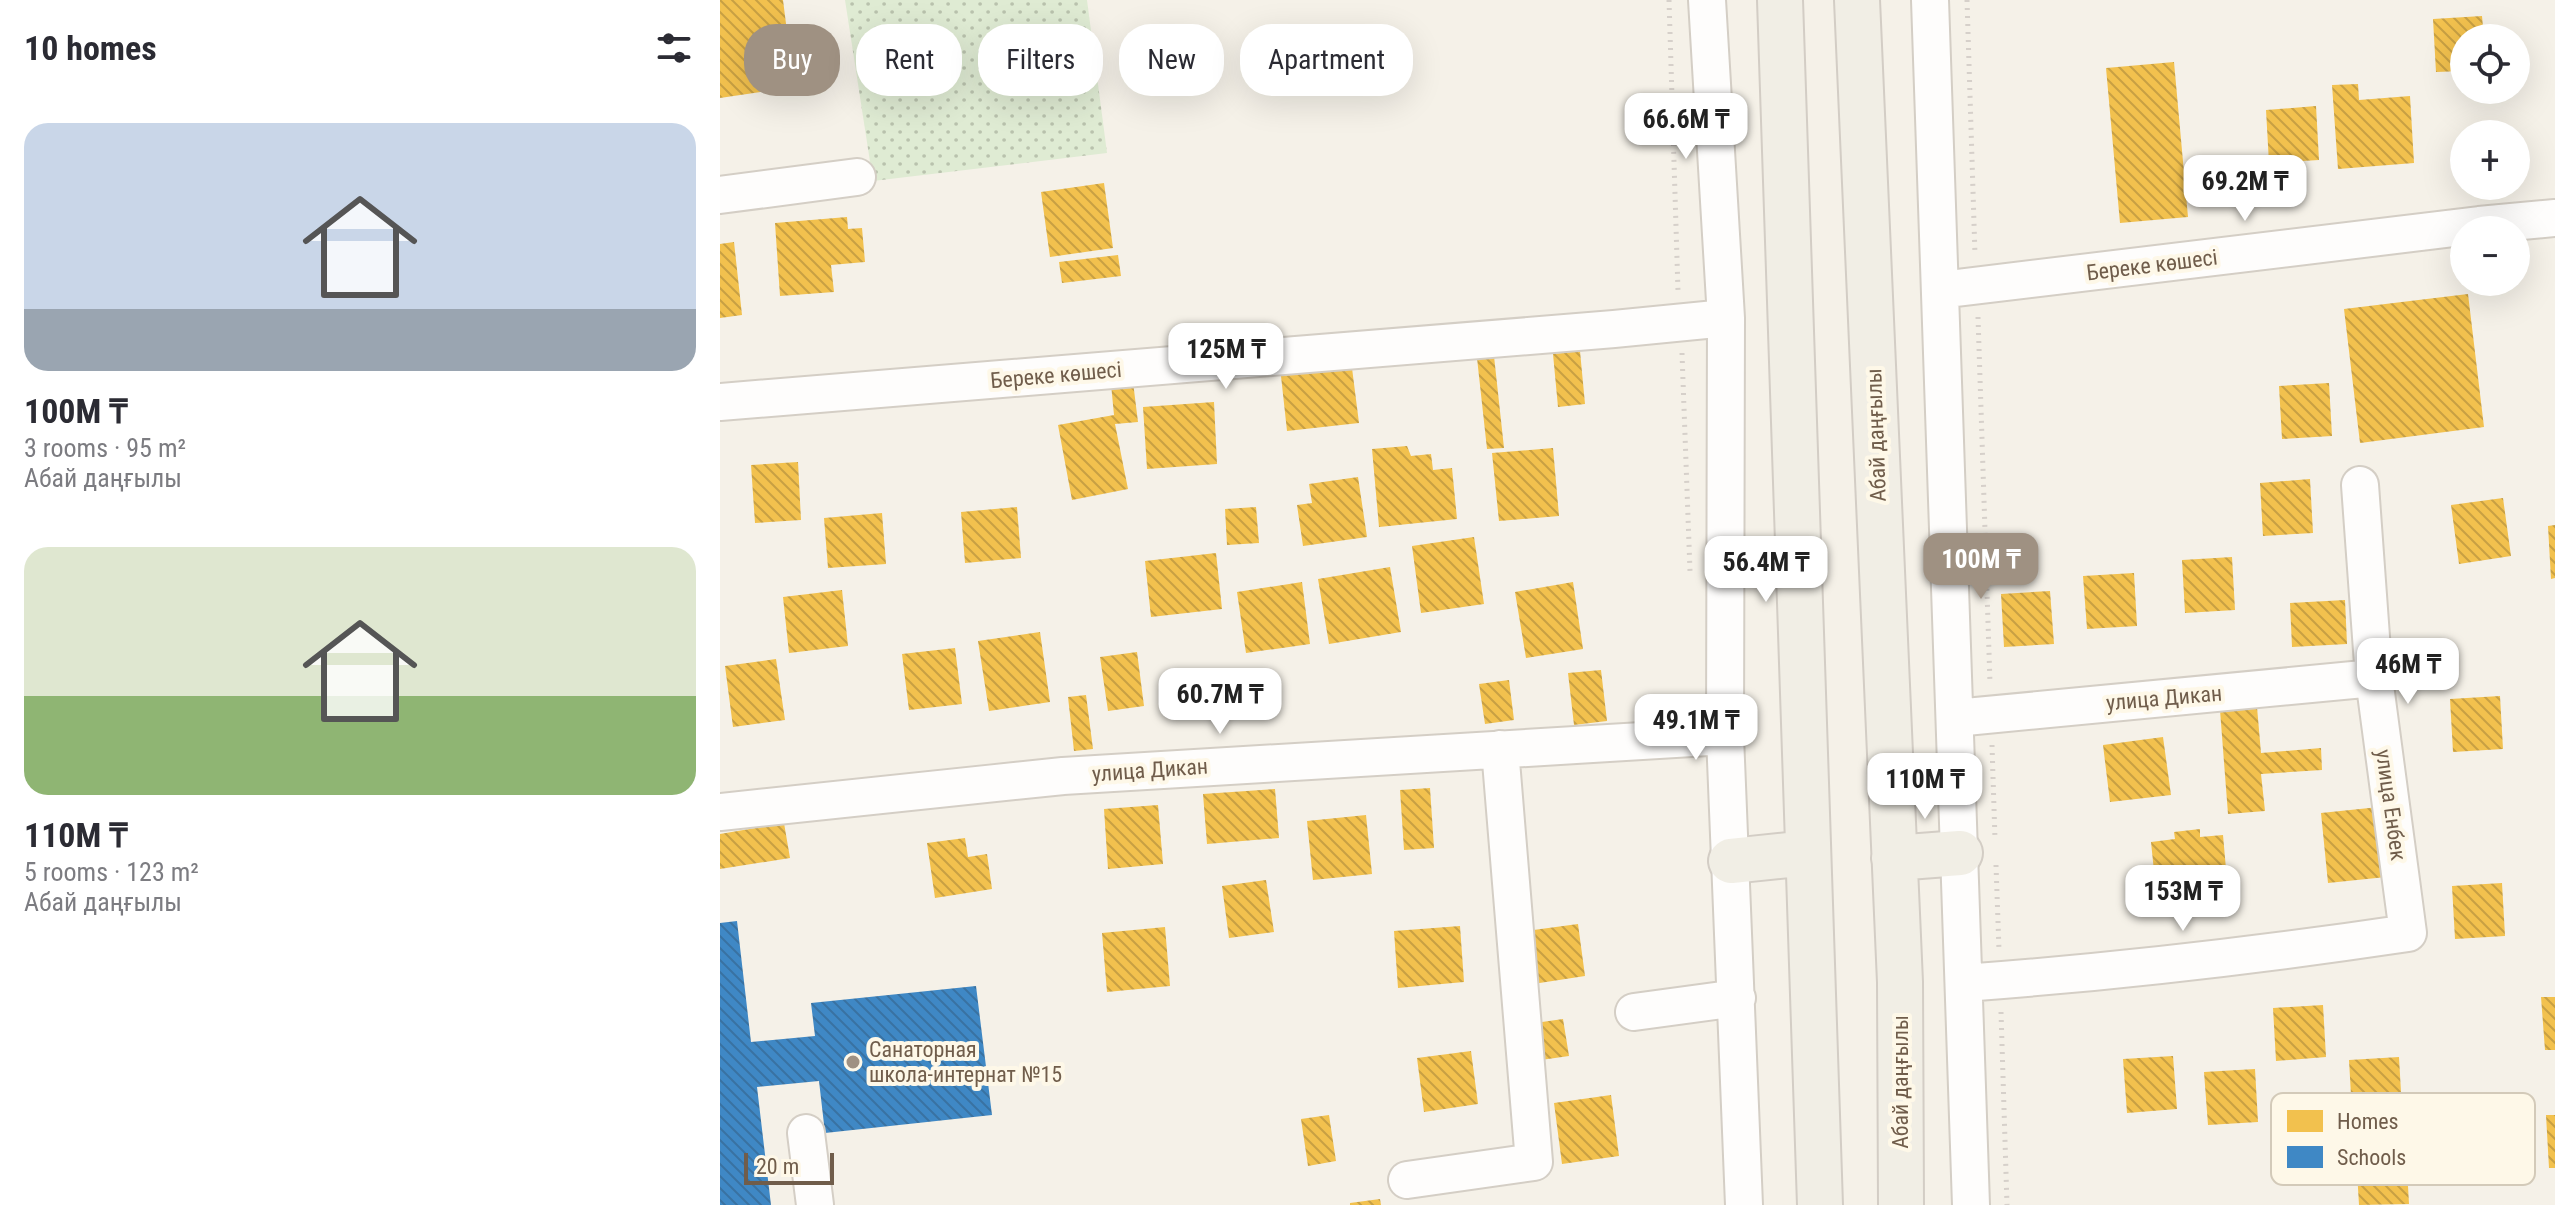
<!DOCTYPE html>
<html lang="en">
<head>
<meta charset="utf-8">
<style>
  body { margin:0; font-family:"Roboto Condensed",sans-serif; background:#f2f2f3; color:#2b2b33; height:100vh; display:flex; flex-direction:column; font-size:30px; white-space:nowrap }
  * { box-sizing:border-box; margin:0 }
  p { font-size:26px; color:#7c7c81 }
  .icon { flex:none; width:44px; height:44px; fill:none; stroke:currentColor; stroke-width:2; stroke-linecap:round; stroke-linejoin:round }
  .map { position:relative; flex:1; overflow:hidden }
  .drawer { display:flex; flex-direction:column; background:#fff; width:720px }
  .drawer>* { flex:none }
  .banner { position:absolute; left:24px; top:24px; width:760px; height:72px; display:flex; gap:16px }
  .buttons { position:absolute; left:1730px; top:24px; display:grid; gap:16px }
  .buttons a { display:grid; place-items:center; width:80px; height:80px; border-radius:50%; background:#fff; box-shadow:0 8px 32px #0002; font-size:40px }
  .scale { position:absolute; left:24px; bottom:20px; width:90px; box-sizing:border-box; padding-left:8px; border:4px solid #705d4b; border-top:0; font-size:22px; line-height:28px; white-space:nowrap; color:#705d4b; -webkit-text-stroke:6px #fef8e8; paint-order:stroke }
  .price { position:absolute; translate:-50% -68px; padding:0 18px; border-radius:16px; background:#fff; color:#222; font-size:26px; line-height:52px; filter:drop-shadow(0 2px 4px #0008) }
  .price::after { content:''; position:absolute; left:50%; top:48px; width:24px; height:18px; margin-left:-12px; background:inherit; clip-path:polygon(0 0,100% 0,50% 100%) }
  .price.selected { background:#9f9182; color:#fff }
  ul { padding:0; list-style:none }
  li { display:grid; align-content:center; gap:16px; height:424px; padding:0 24px }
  li span { display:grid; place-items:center; height:248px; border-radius:24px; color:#555 }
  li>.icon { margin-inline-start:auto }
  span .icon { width:144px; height:144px; fill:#fffc; stroke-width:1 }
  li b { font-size:34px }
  h2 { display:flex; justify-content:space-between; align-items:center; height:96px; padding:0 24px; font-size:34px }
  .chip { padding:0 28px; border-radius:32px; background:#fff; box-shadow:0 8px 32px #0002; font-size:28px; line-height:72px }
  .chip.selected { background:#9f9182; color:#fff }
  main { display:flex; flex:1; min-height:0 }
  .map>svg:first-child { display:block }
  .grass { fill:url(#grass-dots) }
  .homes { fill:url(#homes-back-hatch) }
  .schools { fill:url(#schools-back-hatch) }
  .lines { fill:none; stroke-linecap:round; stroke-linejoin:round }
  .minor-casing { stroke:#d4cec5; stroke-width:40 }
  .major-casing { stroke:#d3cdc5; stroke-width:48 }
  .path { stroke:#d6d0ca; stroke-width:5; stroke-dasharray:2 6; stroke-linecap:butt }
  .minor { stroke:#fefdfc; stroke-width:36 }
  .major { stroke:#f1eee5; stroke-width:44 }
  .poi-dot { fill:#9f9182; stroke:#fef8e8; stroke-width:3 }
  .labels { text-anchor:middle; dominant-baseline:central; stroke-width:8; stroke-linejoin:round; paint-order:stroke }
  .street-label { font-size:22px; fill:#705d4b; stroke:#fef8e8 }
  .poi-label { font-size:22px; fill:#705d4b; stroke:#fef8e8; text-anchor:start }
  .key { fill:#fef8e8; stroke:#d3cab9; stroke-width:2 }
  .key-label { font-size:22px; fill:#705d4b }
</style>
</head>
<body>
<main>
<section class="drawer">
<h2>10 homes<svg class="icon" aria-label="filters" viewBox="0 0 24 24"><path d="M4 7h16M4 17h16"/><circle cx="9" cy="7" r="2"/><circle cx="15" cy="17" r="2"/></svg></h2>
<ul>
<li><span style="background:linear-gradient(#c9d6e8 75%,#9aa5b1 0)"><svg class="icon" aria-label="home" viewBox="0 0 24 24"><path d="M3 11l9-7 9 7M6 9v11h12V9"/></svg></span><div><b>100M ₸</b><p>3 rooms · 95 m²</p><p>Абай даңғылы</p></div></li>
<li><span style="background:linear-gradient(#dfe7d0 60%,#8fb573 0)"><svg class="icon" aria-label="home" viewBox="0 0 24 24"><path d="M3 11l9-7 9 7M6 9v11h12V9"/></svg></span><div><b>110M ₸</b><p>5 rooms · 123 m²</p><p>Абай даңғылы</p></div></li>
</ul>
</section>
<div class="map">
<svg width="1835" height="1205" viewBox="0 0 1835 1205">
  <defs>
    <pattern id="grass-dots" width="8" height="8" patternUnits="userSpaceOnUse" patternTransform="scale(2)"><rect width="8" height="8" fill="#dfebd3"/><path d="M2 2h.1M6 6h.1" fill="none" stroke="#b9c2ad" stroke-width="1.8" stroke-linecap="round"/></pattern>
    <pattern id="homes-back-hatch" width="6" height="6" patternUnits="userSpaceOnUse" patternTransform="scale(2)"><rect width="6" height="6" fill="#f2c14e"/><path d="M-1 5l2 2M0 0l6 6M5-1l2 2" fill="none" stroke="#c8a043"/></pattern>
    <pattern id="schools-back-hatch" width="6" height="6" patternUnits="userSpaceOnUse" patternTransform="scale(2)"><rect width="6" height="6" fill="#3f88c5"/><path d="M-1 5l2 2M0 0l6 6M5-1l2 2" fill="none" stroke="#3972a2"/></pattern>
  </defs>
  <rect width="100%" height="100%" fill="#f5f1e8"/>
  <!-- grass -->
  <path class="grass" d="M125,0H367L387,153L153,181Z"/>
  <!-- homes -->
  <path class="homes" d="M0,0H63L74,87L0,98Z
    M1762,16L1764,38H1744V71L1716,72L1713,19Z
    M1454,62L1468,217L1400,223L1386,68Z
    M1638,84L1639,100L1690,96L1694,163L1618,169L1612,85Z
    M1596,106L1599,160L1549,163L1546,110Z
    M384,183L393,248L330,257L321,192Z
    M127,217L128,229L142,228L145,262L111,265L114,292L60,296L55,223Z
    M14,242L22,315L0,318V244Z
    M398,255L401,276L342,283L339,262Z
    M1748,294L1764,427L1640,443L1624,309Z
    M860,351L865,404L838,407L833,354Z
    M774,356L784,448L767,449L757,358Z
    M632,368L639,423L567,431L561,376Z
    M413,382L418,422L395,424L408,489L352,500L338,425L394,415L391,384Z
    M1609,383L1612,436L1562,439L1559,386Z
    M494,402L497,464L427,469L423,407Z
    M687,446L691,456L711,454L713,470L732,468L737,519L659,527L652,449Z
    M833,448L839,516L779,521L772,453Z
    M78,462L81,520L35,523L31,465Z
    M638,477L647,537L583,546L577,505L592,503L589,484Z
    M1590,479L1593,533L1543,536L1540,483Z
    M1783,498L1791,556L1739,564L1731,505Z
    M297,507L301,558L245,563L241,512Z
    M536,507L539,543L507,545L505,509Z
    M162,513L166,564L108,568L104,518Z
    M1835,525V578L1831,579L1828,526Z
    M754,537L764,604L701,613L692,546Z
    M496,553L502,609L431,617L425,561Z
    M1512,557L1515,610L1465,613L1462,560Z
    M670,567L681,632L609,644L598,579Z
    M1414,573L1417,626L1367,629L1363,576Z
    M582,582L590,644L526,653L517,592Z
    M853,582L863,649L806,658L795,592Z
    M122,590L128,646L69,653L63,597Z
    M1330,591L1334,644L1284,647L1281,594Z
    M1625,600L1627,644L1572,647L1570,603Z
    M320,632L330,702L269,711L258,641Z
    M235,648L242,704L189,710L182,654Z
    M417,652L424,706L388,711L380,657Z
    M56,659L65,720L13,727L5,666Z
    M881,670L887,721L854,725L848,673Z
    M789,680L794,720L765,724L759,684Z
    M366,695L373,749L354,751L348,697Z
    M1780,696L1783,749L1733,752L1730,699Z
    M1537,707L1541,753L1601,748L1602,770L1541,774L1545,811L1508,814L1500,710Z
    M1443,737L1451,795L1390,802L1383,745Z
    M710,788L714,848L684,850L680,790Z
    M555,789L559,838L487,844L483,794Z
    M438,805L443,864L388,869L384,809Z
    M1659,807L1666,877L1608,883L1601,813Z
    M646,815L652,874L593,880L587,821Z
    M64,823L70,858L0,869V834Z
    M1480,829V837L1503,835L1509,903L1438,910L1431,842L1455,839L1454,832Z
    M245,838L248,857L267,854L272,889L215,898L207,843Z
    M546,880L554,932L509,938L502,886Z
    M1782,883L1785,936L1735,939L1732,886Z
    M858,924L865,976L813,984L806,931Z
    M740,926L744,982L678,988L674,931Z
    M445,927L450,986L387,992L382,933Z
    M1821,997H1835V1050H1825Z
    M1603,1005L1606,1057L1556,1061L1553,1008Z
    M843,1019L849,1056L814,1061L808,1024Z
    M751,1051L758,1104L704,1112L697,1058Z
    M1453,1056L1457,1109L1407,1113L1403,1059Z
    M1679,1057L1682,1110L1632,1113L1629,1060Z
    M1535,1069L1538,1122L1488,1125L1484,1072Z
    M891,1095L899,1156L842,1164L834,1103Z
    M609,1115L616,1161L588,1166L581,1119Z
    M1826,1115H1835V1168H1829Z
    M1686,1151L1689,1204L1639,1205L1636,1154Z
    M660,1199L661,1205H630V1203Z"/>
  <!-- schools -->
  <path class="schools" d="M17,921L31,1042L95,1036L91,1003L256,986L272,1115L105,1133L99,1081L37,1087L51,1205H0V923Z"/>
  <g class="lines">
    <!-- minor casing -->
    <g class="minor-casing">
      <path id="minor" d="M987,0L1006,318L1005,736L1024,1205
        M1210,0L1251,1205
        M0,195L137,177
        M1220,290L1759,225L1835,218
        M0,402L894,329L1006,318
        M1235,718L1654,678
        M0,812L343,776L1005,736
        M1244,983C1393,972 1540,955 1688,933L1654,678L1640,485
        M914,1012L1017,998
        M86,1133L95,1205
        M687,1180L814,1162L780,749"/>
    </g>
    <!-- major casing -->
    <g class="major-casing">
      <path id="major" d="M1060,0L1100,1205
        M1137,0L1180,982L1181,1205
        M1174,858L1240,853
        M1011,861L1088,853"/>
    </g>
    <!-- path -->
    <path class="path" d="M949,0L958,291
      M1247,0L1255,255
      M1258,317L1270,683
      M962,353L970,571
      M1272,745L1275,839
      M1276,865L1279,950
      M1281,1012L1287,1205"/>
    <!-- minor -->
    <use href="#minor" class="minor"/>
    <!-- major -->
    <use href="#major" class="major"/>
  </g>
  <!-- markers -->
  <circle class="poi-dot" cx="133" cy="1062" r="8"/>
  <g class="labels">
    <!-- street labels -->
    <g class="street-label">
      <text transform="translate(1432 265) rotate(-7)">Береке көшесі</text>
      <text transform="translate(336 375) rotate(-5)">Береке көшесі</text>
      <text transform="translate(1156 435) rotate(-92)">Абай даңғылы</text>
      <text transform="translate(1444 698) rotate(-5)">улица Дикан</text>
      <text transform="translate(430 770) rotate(-4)">улица Дикан</text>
      <text transform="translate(1671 805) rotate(82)">улица Енбек</text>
      <text transform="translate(1180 1082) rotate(-90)">Абай даңғылы</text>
    </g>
    <!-- poi labels -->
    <g class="poi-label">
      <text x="149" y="1049">Санаторная<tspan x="149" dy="25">школа-интернат №15</tspan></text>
    </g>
  </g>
  <!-- legend -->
  <rect x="1551" y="1093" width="264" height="92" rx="12" class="key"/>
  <rect x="1567" y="1110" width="36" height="22" fill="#f2c14e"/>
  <rect x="1567" y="1146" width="36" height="22" fill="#3f88c5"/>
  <g class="key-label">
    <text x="1617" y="1129">Homes</text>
    <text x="1617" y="1165">Schools</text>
  </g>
</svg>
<div class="buttons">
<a><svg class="icon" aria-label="locate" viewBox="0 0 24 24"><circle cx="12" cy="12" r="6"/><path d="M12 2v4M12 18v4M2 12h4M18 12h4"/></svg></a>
<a>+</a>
<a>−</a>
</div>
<div class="scale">20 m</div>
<b class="price" style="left:966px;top:161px">66.6M ₸</b>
<b class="price" style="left:1525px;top:223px">69.2M ₸</b>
<b class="price" style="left:506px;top:391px">125M ₸</b>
<b class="price selected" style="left:1261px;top:601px">100M ₸</b>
<b class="price" style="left:1046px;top:604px">56.4M ₸</b>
<b class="price" style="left:1688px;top:706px">46M ₸</b>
<b class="price" style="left:500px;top:736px">60.7M ₸</b>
<b class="price" style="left:976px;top:762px">49.1M ₸</b>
<b class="price" style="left:1205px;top:821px">110M ₸</b>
<b class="price" style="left:1463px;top:933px">153M ₸</b>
<div class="banner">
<a class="chip selected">Buy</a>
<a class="chip">Rent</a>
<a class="chip">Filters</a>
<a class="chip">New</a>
<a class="chip">Apartment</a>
</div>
</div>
</main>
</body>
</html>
